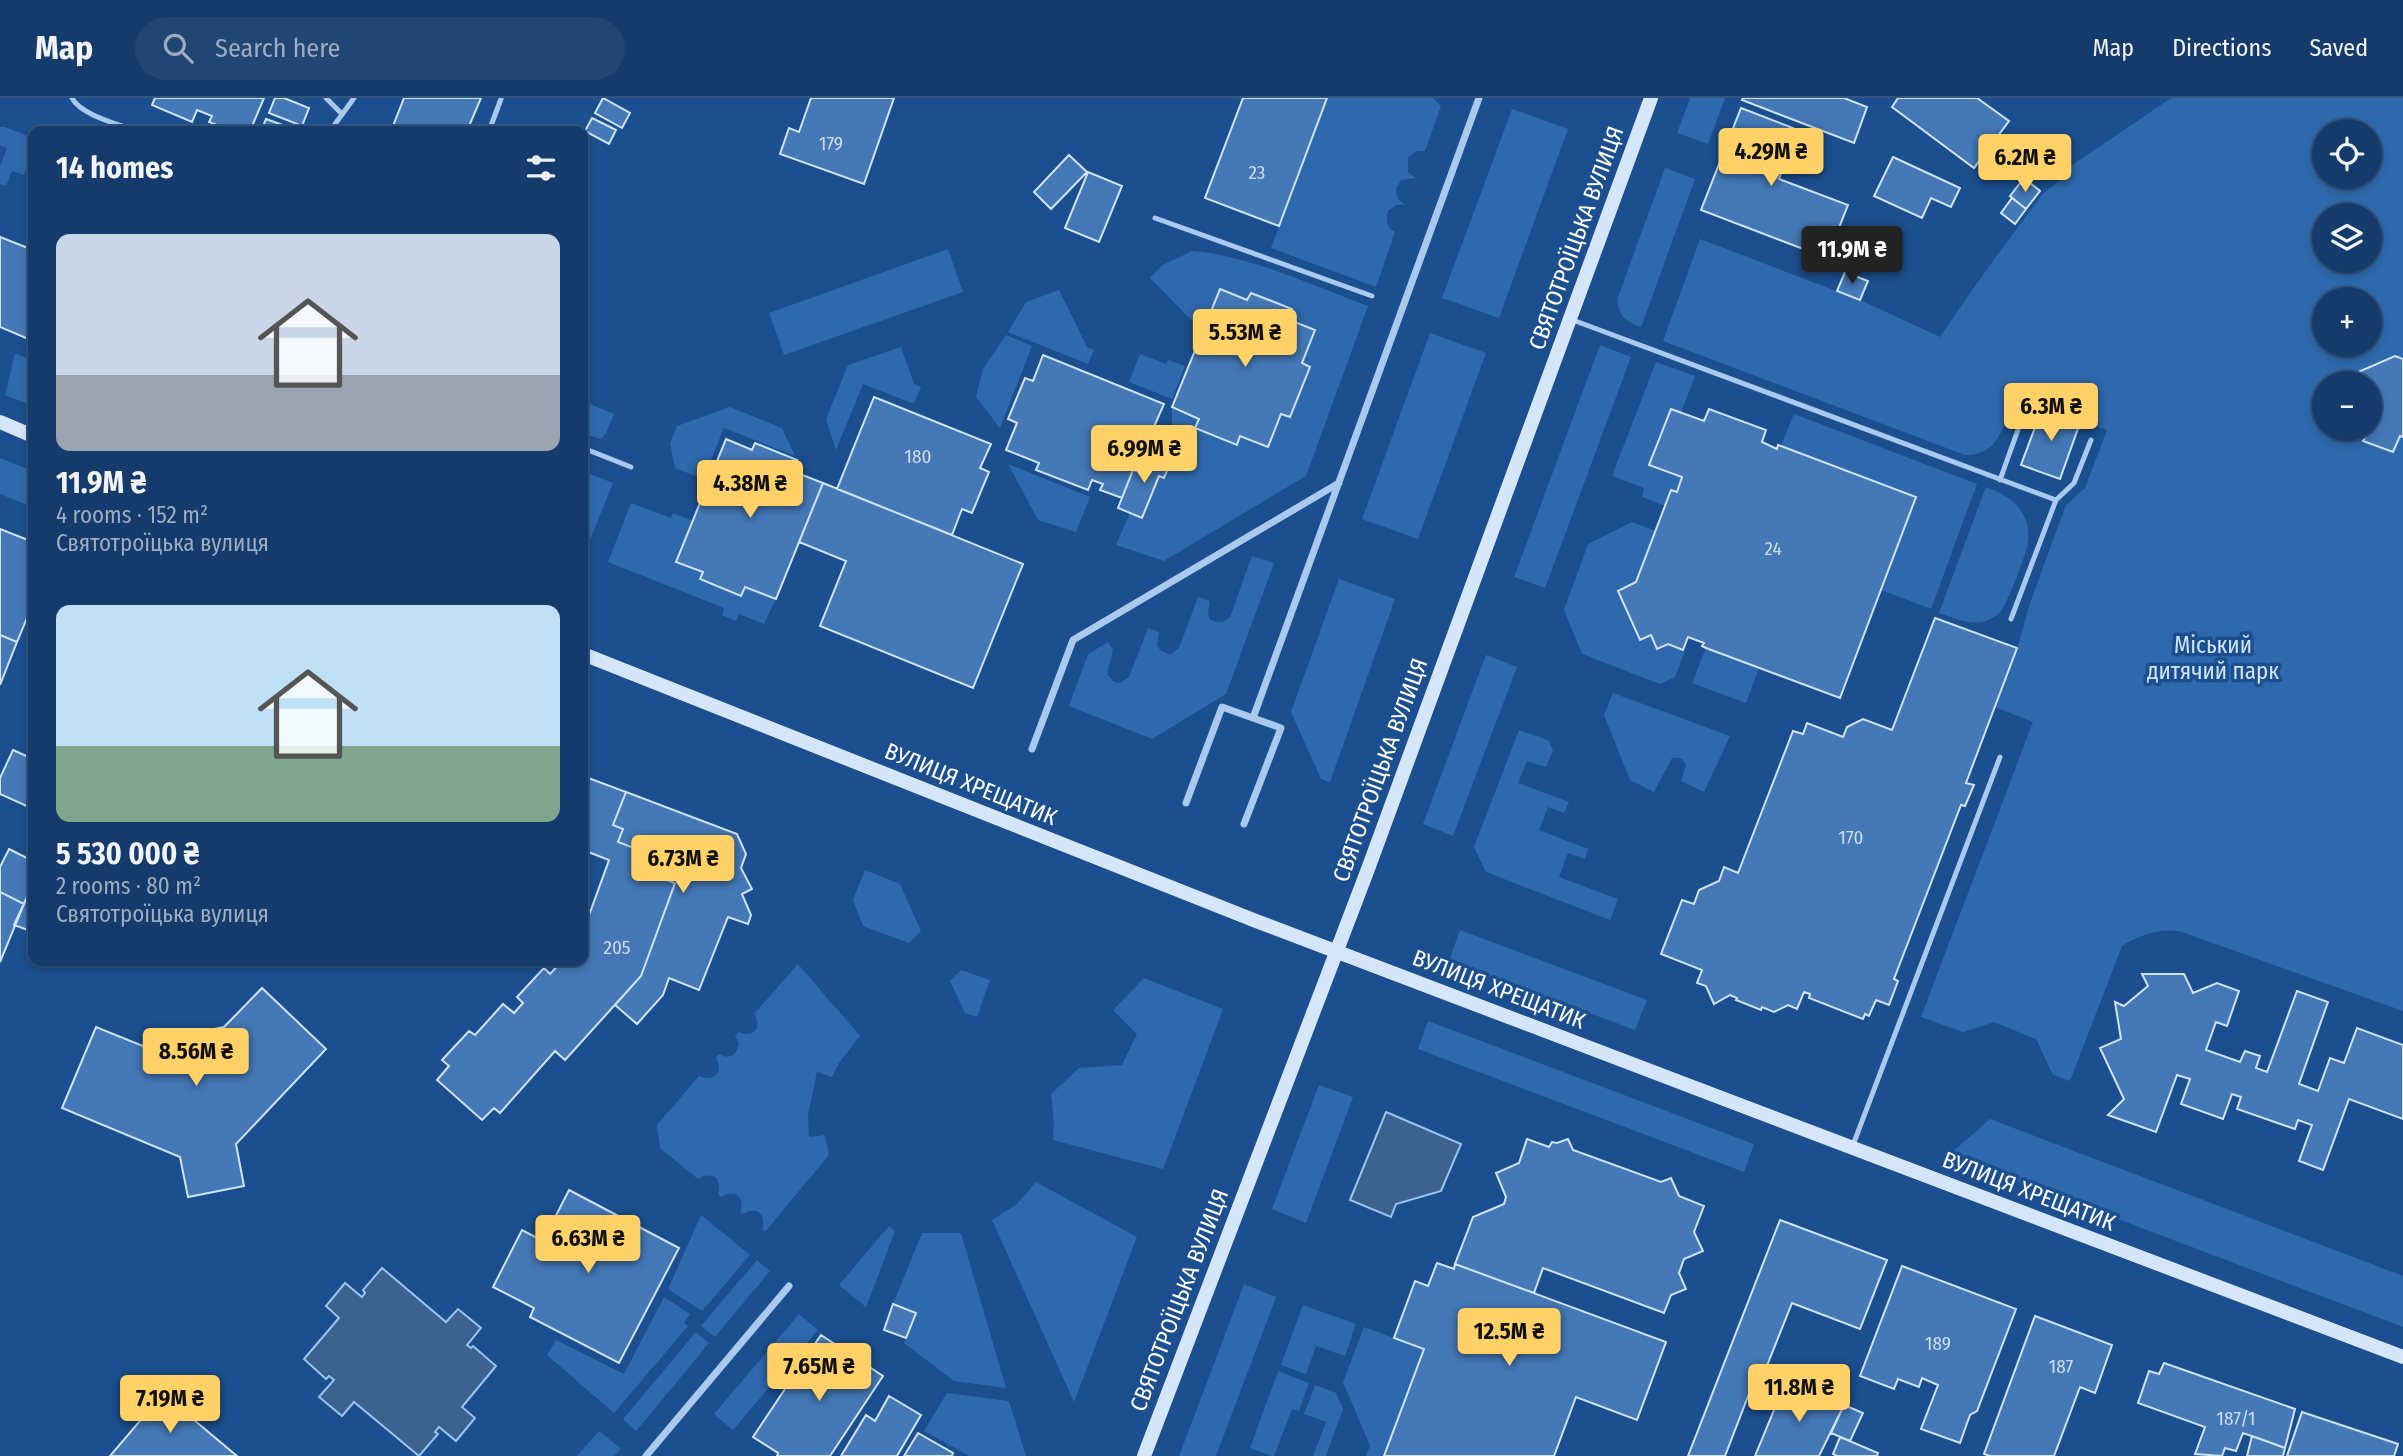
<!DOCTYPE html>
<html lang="en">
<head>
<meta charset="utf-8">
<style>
  body { margin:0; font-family:"Fira Sans Condensed",sans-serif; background:#214673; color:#f1f3f6; height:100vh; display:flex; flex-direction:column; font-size:26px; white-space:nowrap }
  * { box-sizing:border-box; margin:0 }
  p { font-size:23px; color:#9dadc1 }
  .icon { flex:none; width:38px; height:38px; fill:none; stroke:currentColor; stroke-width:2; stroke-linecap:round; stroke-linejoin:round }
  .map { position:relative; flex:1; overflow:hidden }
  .drawer { position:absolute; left:28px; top:28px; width:560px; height:840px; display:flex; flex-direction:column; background:#143b6b; border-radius:14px; box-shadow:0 4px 10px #0003,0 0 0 2px #33557e }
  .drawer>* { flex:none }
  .fabs { position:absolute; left:2312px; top:21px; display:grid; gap:14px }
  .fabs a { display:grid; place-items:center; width:70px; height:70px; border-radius:50%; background:#143b6b; box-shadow:0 4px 10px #0003,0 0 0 2px #33557e; font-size:35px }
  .price { position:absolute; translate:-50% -60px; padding:0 16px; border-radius:7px; background:#ffd166; color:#111; font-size:23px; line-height:46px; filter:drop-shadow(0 2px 4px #0008) }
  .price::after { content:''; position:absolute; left:50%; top:42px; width:21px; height:16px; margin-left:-10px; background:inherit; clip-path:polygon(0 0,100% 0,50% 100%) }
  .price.selected { background:#222; color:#fff }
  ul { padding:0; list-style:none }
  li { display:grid; align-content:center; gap:14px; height:371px; padding:0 28px }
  li span { display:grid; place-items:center; height:217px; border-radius:14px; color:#555 }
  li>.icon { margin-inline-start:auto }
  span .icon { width:126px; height:126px; fill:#fffc; stroke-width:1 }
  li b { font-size:30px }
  h2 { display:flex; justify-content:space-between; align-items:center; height:84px; padding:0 28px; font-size:30px }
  header { display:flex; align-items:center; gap:42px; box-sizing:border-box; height:98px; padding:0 35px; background:#143b6b; border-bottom:2px solid #33557e }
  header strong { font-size:33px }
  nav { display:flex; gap:38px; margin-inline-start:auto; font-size:24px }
  .search { width:490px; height:63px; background:#214673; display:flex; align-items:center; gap:18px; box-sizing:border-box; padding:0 24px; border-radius:38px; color:#9dadc1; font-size:26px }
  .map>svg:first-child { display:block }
  .green { fill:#2e69ad; fill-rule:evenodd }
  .water { fill:#3c6290; stroke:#9cc4f0; stroke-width:2 }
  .building { fill:#4478b7; stroke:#cfe3fa; stroke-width:2 }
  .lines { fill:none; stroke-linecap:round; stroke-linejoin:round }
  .lane { stroke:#a9c9ee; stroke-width:5 }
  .street { stroke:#a9c9ee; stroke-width:7 }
  .secondary { stroke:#d6e6fa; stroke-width:14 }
  .labels { text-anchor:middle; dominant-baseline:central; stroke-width:7; stroke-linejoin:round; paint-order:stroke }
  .number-label { font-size:19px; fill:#d0dded }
  .street-label { font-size:23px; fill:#fff; stroke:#1b4f8f }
  .park-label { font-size:23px; fill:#cfe3fa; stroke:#1b4f8f }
</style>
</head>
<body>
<header>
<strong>Map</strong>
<div class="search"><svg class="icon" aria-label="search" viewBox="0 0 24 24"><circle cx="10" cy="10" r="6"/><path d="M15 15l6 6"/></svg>Search here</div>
<nav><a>Map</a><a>Directions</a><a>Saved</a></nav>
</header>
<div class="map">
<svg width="2403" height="1358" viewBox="0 0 2403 1358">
  <rect width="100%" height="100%" fill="#1b4f8f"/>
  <!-- green -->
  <path class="green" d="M1327,0H1433L1441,8L1425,53H1416L1408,60V74L1416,80L1401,82L1396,91L1398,101L1405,107H1396L1388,113C1385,122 1387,130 1395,134L1376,189L1271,150Z
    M1690,0H1725L1708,46L1677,35Z
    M2171,0H2403V913L2182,834C2162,829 2139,837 2122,848L2070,983L2053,977L2036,941L1994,924L1963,934L1921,919L2033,624L1995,609L2017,551L2030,505L2066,407L2085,390L2107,332L2015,299C2004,325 2000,358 1965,357L1663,243L1700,141L1860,202L1940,239C1972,191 2005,146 2039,101C2048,89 2061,84 2068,70ZM2324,33H2370V79H2324ZM2324,117H2370V163H2324ZM2324,201H2370V247H2324ZM2324,285H2370V331H2324Z
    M1512,11L1568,31L1499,220L1442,200Z
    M0,29H5L33,40V53L24,77L12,73L6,88L0,86V69L7,50L0,47Z
    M1665,70L1695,81L1641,229C1626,224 1616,216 1618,199Z
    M948,151L963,194L784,257L769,215Z
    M1192,153C1248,157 1315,188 1368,208L1306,378L1164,463L1116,447L1130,415L1142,419L1159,378L1164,380L1172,361V309L1199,321L1196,331L1237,347L1240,338L1268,348L1281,316L1290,319L1310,269L1302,265L1287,221L1291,210L1251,195L1247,202L1220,191L1203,234L1150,180L1161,168Z
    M1059,192L1087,249L1094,252L1088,266L1008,234L1026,204Z
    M1430,235L1486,255L1418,441L1362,421Z
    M1006,237L1032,248L1000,330L976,299L983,271Z
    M1600,247L1631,259L1545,490L1514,479Z
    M901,249L914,286L921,289L914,306L863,286L836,352L826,321L848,267Z
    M15,255L33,263V308L5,297Z
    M1140,256L1166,266L1168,262L1185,268L1172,301L1129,284Z
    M1656,264L1695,278L1681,315L1671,311L1650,367L1682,379L1677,394L1671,392L1665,408L1642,399L1644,390L1612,378Z
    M583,303L614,316L606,335L601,341L583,336Z
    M730,309L782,330L795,358L724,330L703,381L675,370L670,345L677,328Z
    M1794,316L1977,386L1931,511L1881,492L1916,398L1781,348Z
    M0,360L33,373V409L0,396Z
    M1008,366L1090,399L1076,434L1038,422Z
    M585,374L613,385L586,452L583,451V380Z
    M1986,389C2001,395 2017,402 2024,418C2028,425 2029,436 2028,444C2026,457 2008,505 2000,514C1997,518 1990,521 1986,523C1971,528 1954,520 1939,515Z
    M631,405L671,420L673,415L693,423L676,463L703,474L700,481L741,498L745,489L776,501L764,526L739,516L736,523L722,517L724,510L608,464Z
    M1632,424L1656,433L1636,484L1618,493L1640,542L1651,537L1657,551L1668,546L1685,553L1675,579L1660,586L1582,556L1564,512L1588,446Z
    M1252,458L1274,465L1226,596L1152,641L1069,608L1088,556L1108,544L1113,552L1107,576L1114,584L1120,585L1129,579L1148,530L1159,534L1157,547L1160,552L1170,557L1179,550L1198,499L1210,503L1208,516L1210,521C1218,526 1224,525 1230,519Z
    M1339,481L1395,501L1330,684L1321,681L1291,614Z
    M1706,550L1759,570L1746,605L1692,585Z
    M1486,557L1517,569L1453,738L1423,726Z
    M1613,595L1730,638L1704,694L1681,683L1686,667C1683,661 1680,659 1672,660L1654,694L1630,682L1604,617Z
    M1519,632L1548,642L1553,652L1546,669L1527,663L1518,685L1569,704L1564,715L1548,709L1539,732L1588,751L1585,761L1568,755L1559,779L1618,801L1610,822L1486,774L1474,749Z
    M865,772L900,786L921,833L909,845L863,828L853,802Z
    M1460,832L1647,902L1635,932L1449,863Z
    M798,866L860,938L839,965L832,979L817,974L808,1017L809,1039L825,1037L829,1057L765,1134L762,1131C767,1116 756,1107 743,1116L740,1114C746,1099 734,1090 721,1099L718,1096C723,1081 712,1072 698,1081L660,1050L657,1027L699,978C714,985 724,973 716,960L719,956C730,962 737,957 739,945L735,938L739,934C753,941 763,929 754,916Z
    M961,872L990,882L977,919L965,915L950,883Z
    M1144,880L1223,911L1163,1071L1053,1042L1054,1025L1051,996L1079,970L1122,967L1137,936L1113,912Z
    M1428,923L1754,1046L1744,1074L1418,951Z
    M1319,987L1353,999L1306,1125L1272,1111Z
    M1990,1021L2403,1178V1229L1949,1057Z
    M1036,1084L1137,1139L1074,1304L992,1122L1017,1106Z
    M701,1117L750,1157L702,1213L668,1191Z
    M889,1128L895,1133L866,1209L839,1187Z
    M922,1135H961L1006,1290L954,1283L904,1245L916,1215L893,1206Z
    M757,1162L770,1173L715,1239L701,1228Z
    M1244,1186L1276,1199L1216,1358H1179Z
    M664,1199L690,1216L684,1225L688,1228L614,1315L547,1257L556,1242L624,1276Z
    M1303,1207L1356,1226L1345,1258L1316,1248L1306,1276L1281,1267Z
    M799,1216L818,1232L733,1332L714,1316Z
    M1364,1229L1424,1251L1384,1358H1366L1370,1348L1343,1284Z
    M696,1234L709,1245L636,1333L623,1321Z
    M1278,1273L1309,1285L1299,1313L1292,1311L1274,1358H1272L1250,1350Z
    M1315,1287L1336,1295L1343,1311L1326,1358H1313L1326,1324L1304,1316Z
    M947,1295L1009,1303L1026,1358H969L924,1333Z
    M599,1333L621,1351L614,1358H577Z"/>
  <!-- water -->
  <path class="water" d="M1386,1014L1461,1046L1441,1093L1396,1106L1391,1119L1350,1102Z
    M382,1170L446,1224L458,1211L481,1230L467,1247L471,1250L473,1248L496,1268L462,1309L475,1320L456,1343L439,1329L435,1334L438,1336L419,1358L354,1304L342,1318L319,1299L334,1282L329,1278L326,1281L304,1261L339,1220L326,1208L345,1185L362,1199L365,1195L363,1192Z"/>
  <!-- building -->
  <path class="building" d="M155,0H264L250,33H232L209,24L212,18L197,12L192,24L152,7Z
    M275,0H284L309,10L302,28L269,15Z
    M404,0H481L467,33H391Z
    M603,0L630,15L622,30L595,15Z
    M811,0H894L864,86L780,56L789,30L799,34Z
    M1243,0H1327L1279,128L1205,100Z
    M1743,0H1844L1867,9L1854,45L1742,2Z
    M1898,0H1977L2009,23L1974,70L1892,9Z
    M1741,10L1793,30L1789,41L1804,47L1798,65L1786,61L1779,81L1848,107L1827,160L1701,112Z
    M592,20L616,32L609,46L585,33Z
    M266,21L299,33H261Z
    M1069,57L1087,74L1051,111L1034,94Z
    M1893,59L1960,90L1951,109L1931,100L1922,120L1874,98Z
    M1088,74L1122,88L1099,144L1065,130Z
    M2024,80L2040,93L2026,111L2010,98Z
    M2012,100L2026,111L2015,126L2001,115Z
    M0,139L33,152V243L0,229Z
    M1845,174L1868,183L1860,202L1837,193Z
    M1220,191L1247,202L1251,195L1292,211L1287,221L1315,232L1302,265L1310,269L1290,319L1281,316L1268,349L1240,338L1237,347L1195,330L1199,321L1172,309Z
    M1043,257L1164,306L1153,331L1160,335L1144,375L1133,372L1122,400L1100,392L1103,386L1092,382L1088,392L1036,372L1039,365L1006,352L1017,325L1008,321L1025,280L1033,283Z
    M2395,258L2403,261V339L2400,338L2393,354L2363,343L2370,331V285H2347L2349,278Z
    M874,299L991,346L980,370L989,374L972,415L962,411L952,437L837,391Z
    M2043,308L2081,322L2060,381L2021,367Z
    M1671,311L1704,323L1709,311L1766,332L1762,344L1777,351L1778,347L1781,348L1916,399L1840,600L1706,550L1702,548L1704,545L1688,539L1683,552L1668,546L1657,551L1651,537L1640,542L1618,493L1636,484L1671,392L1677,394L1682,379L1649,367Z
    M726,341L752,352L755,345L797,362L792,373L823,385L776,501L745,489L741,498L700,481L703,474L676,464Z
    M1153,354L1172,361L1164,380L1159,378L1142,420L1118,410L1133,372L1144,375Z
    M823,385L1023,466L973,590L820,528L846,463L799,444Z
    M0,431L33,444V509L32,508L17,544L0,537Z
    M1935,520L2017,550L1966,685L1974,687L1965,708L1961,707L1894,881L1898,883L1889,907L1876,902L1869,918L1865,916L1863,921L1809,900L1810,896L1804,894L1797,911L1788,907L1774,914L1762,909L1761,912L1736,902L1737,900L1730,897L1714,906L1706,888L1697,885L1702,872L1661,856L1682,802L1694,806L1699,792L1719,783L1724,769L1738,775L1793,633L1803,636L1807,625L1843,639L1847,629L1863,621L1892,632Z
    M0,537L17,544L0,587Z
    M13,652L33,661V711L0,696V680Z
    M583,678L626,694L613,727L623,731L618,744L650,756L644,774L675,785L641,878L565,962L555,953L500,1015L494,1010L482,1022L437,982L449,968L442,962L469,933L475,937L503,906L514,915L523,905L517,899L544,870L550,876L562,863H583V834L609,762L583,752Z
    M626,694L737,736L746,756L741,770L752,791L742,796L751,817L748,826L728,819L699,892L669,880L663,897L637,926L615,907L641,878L675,785L644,774L650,756L618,744L623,731L613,727Z
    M9,751L33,763V787L24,806L0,794V769Z
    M31,790L33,791V834L14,827Z
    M0,794L24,806L0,864Z
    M2142,876H2184L2193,895L2217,885L2239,893L2227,928L2216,924L2206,952L2240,964L2245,953L2260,958L2256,970L2267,974L2297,893L2328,904L2299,986L2318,993L2330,960L2344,965L2357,930L2403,947V1021L2349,1001L2323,1072L2299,1063L2312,1027L2298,1022L2295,1031L2237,1011L2241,999L2232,996L2223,1021L2181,1006L2190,981L2177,977L2156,1034L2108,1017L2124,1001L2100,950L2121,941L2115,904L2124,908L2148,888Z
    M262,890L326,951L236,1046L244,1088L188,1099L180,1059L62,1010L96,929L165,957L162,942L224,929Z
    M1527,1041L1549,1049L1552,1044L1557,1045L1568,1041L1573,1052L1661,1084L1671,1080L1679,1098L1704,1108L1694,1134L1703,1153L1684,1161L1679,1175L1686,1191L1671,1197L1664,1215L1543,1170L1534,1195L1455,1166L1473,1119L1504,1106L1506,1099L1496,1075L1519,1065Z
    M569,1092L679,1150L619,1265L530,1219L534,1210L493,1189L522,1132L543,1143Z
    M1780,1122L1887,1162L1860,1231L1792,1205L1758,1290L1752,1288L1725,1358H1688Z
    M1437,1165L1454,1171L1455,1166L1666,1244L1637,1322L1576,1299L1554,1358H1384L1424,1251L1394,1240L1415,1183L1428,1188Z
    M1902,1168L2016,1211L1977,1313L1970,1317L1960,1345L1921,1331L1938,1287L1922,1280L1919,1289L1898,1281L1894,1291L1860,1278Z
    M893,1206L916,1215L906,1240L884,1232Z
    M2035,1218L2112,1247L2095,1295L2080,1289L2054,1358H1990L1984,1356Z
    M821,1237L883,1278L830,1358H777L778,1355L753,1339Z
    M2164,1265L2295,1311L2285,1350L2243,1335L2236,1353L2225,1350L2222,1358L2195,1356L2205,1329L2138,1305L2149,1273L2159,1276Z
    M1786,1283L1844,1307L1819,1358H1755Z
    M163,1296L237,1358H110Z
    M889,1298L921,1317L897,1358H841L866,1317L875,1323Z
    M1844,1307L1863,1315L1850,1343L1831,1335Z
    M2302,1314L2398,1346L2394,1358H2287Z
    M918,1335L953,1355L952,1358H904Z
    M2252,1338L2285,1350L2283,1358H2247Z
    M1840,1339L1878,1355L1877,1358H1837L1833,1356Z"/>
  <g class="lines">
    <!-- lane -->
    <path class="lane" d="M72,0C81,17 118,26 136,33
      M326,0L341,15
      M330,33L354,0
      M489,33L501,1
      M29,110L33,112
      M1155,120L1372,198
      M1570,221L2056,402L2011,521
      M583,350L631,369
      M2000,382L2025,312
      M2056,402L2074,385L2091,342
      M1853,1047L2000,659"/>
    <!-- street -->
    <path class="street" d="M1253,620L1479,0
      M1032,651L1073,542L1339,385
      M1186,705L1222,609L1281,630L1244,726
      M646,1358L789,1188"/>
    <!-- secondary -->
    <path class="secondary" d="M0,324L33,338
      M583,556L1256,823L2403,1259
      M1144,1358L1368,771L1651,0"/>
  </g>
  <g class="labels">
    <!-- number labels -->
    <g class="number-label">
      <text x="831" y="45">179</text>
      <text x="1257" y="74">23</text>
      <text x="918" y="358">180</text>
      <text x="1773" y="450">24</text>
      <text x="1851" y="739">170</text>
      <text x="617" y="849">205</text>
      <text x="1938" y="1245">189</text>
      <text x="2061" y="1268">187</text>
      <text x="2236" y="1320">187/1</text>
    </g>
    <!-- street labels -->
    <g class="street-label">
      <text transform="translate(1576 140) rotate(-70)">СВЯТОТРОЇЦЬКА ВУЛИЦЯ</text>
      <text transform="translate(1380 672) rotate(-70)">СВЯТОТРОЇЦЬКА ВУЛИЦЯ</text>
      <text transform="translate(971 686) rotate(22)">ВУЛИЦЯ ХРЕЩАТИК</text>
      <text transform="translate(1499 891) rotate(21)">ВУЛИЦЯ ХРЕЩАТИК</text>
      <text transform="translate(2029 1093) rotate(21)">ВУЛИЦЯ ХРЕЩАТИК</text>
      <text transform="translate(1179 1202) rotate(-69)">СВЯТОТРОЇЦЬКА ВУЛИЦЯ</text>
    </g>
    <!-- park labels -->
    <g class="park-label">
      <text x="2213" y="547">Міський<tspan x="2213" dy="26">дитячий парк</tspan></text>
    </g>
  </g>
</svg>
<div class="fabs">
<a><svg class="icon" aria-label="locate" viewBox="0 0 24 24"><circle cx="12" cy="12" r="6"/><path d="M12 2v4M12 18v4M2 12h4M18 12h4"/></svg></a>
<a><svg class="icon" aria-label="layers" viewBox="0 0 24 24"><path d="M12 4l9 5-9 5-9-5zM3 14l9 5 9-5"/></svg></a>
<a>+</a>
<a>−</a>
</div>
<b class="price" style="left:1771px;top:90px">4.29M ₴</b>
<b class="price" style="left:2025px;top:96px">6.2M ₴</b>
<b class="price selected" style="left:1852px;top:188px">11.9M ₴</b>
<b class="price" style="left:1245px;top:271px">5.53M ₴</b>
<b class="price" style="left:2051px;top:345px">6.3M ₴</b>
<b class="price" style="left:1144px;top:387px">6.99M ₴</b>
<b class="price" style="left:750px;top:422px">4.38M ₴</b>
<b class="price" style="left:683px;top:797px">6.73M ₴</b>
<b class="price" style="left:196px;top:990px">8.56M ₴</b>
<b class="price" style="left:588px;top:1177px">6.63M ₴</b>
<b class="price" style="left:1509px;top:1270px">12.5M ₴</b>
<b class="price" style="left:819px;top:1305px">7.65M ₴</b>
<b class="price" style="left:1799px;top:1326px">11.8M ₴</b>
<b class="price" style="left:170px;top:1337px">7.19M ₴</b>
<section class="drawer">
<h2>14 homes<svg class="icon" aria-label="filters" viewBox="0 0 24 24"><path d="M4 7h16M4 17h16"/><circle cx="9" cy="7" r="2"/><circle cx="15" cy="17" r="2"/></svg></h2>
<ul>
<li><span style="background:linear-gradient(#c9d6e8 65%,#9aa5b1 0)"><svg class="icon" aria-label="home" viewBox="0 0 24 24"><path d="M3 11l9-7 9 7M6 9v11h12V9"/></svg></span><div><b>11.9M ₴</b><p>4 rooms · 152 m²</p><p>Святотроїцька вулиця</p></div></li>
<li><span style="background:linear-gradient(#bfe0f5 65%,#7fa58c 0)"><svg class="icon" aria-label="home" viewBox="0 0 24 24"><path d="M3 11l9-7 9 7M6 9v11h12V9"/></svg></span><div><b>5 530 000 ₴</b><p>2 rooms · 80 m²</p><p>Святотроїцька вулиця</p></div></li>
</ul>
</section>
</div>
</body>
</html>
